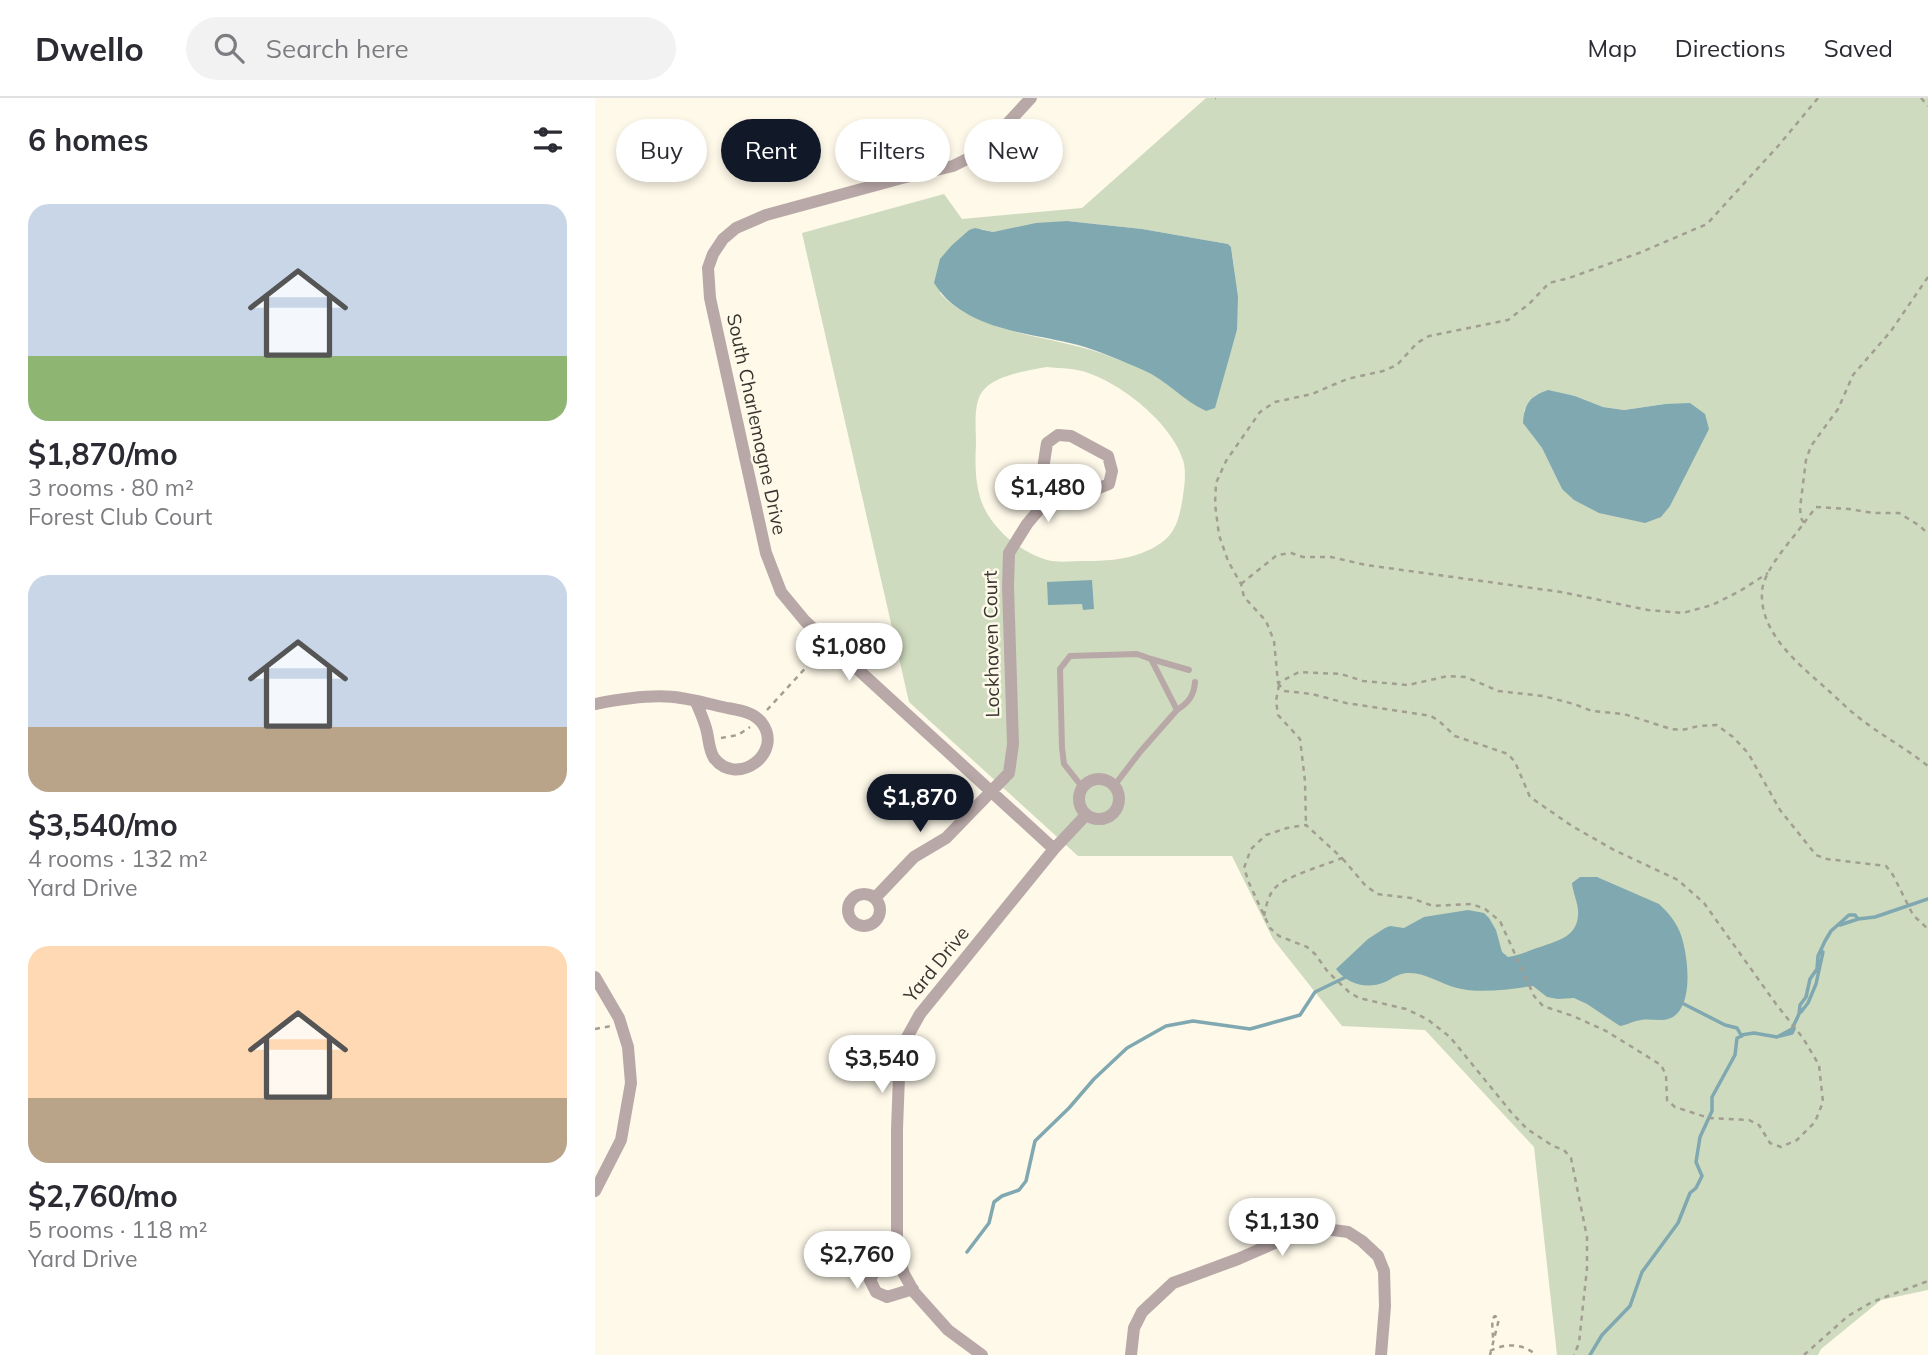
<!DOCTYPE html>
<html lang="en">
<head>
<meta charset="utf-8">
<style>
  body { margin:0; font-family:Mulish,sans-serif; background:#f2f2f3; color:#2b2b33; height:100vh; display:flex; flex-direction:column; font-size:26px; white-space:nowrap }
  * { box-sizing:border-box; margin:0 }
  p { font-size:23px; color:#7c7c81 }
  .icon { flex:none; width:38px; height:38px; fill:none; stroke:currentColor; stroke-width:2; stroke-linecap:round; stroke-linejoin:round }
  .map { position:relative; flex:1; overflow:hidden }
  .drawer { display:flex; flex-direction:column; background:#fff; width:595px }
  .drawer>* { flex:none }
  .hud { position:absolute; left:21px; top:21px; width:665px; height:63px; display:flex; gap:14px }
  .price { position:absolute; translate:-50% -60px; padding:0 16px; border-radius:24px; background:#fff; color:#222; font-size:23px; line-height:46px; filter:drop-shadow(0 2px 4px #0008) }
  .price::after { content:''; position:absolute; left:50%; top:42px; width:21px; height:16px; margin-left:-10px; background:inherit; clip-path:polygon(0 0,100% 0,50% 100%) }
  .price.active { background:#111827; color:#fff }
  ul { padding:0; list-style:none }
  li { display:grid; align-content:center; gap:14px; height:371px; padding:0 28px }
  li span { display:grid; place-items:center; height:217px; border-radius:21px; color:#555 }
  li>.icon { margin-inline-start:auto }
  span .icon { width:126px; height:126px; fill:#fffc; stroke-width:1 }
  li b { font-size:30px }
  h2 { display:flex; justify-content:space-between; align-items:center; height:84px; padding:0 28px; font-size:30px }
  .pill { padding:0 24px; border-radius:32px; background:#fff; box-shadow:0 4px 10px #0003; font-size:24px; line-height:63px }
  .pill.active { background:#111827; color:#fff }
  header { display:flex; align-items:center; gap:42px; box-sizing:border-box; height:98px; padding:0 35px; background:#fff; border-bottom:2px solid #e1e1e2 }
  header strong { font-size:33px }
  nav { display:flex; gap:38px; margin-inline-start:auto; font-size:24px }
  .search { width:490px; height:63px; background:#f2f2f3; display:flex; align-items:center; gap:18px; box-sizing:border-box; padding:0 24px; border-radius:38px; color:#7c7c81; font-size:26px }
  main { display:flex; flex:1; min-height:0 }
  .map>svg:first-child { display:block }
  .green { fill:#cfdbbe; fill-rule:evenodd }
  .water { fill:#80a8b1 }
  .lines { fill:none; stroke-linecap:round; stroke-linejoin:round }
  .stream { stroke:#80a8b1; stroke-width:3.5 }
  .path { stroke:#a19e92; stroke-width:2.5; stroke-dasharray:5 5; stroke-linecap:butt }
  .service { stroke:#b9a8a8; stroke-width:6 }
  .minor { stroke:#b9a8a8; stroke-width:12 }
  .labels { text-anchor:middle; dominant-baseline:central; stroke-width:5; stroke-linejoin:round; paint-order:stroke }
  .street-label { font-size:19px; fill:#36342e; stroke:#fef9e9 }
</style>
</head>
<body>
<header>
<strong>Dwello</strong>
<div class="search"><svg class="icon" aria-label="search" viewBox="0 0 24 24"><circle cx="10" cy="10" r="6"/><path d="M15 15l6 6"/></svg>Search here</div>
<nav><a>Map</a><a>Directions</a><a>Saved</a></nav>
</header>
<main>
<section class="drawer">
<h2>6 homes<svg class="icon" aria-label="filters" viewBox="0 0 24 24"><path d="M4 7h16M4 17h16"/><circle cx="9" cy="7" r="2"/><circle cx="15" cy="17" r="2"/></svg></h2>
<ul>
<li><span style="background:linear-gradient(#c9d6e8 70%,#8fb573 0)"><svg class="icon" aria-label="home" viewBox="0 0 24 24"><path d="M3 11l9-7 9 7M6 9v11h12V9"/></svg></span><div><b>$1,870/mo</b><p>3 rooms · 80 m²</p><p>Forest Club Court</p></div></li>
<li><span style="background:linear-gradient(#c9d6e8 70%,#b9a48a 0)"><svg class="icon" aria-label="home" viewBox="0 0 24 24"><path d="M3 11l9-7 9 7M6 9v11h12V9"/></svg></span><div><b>$3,540/mo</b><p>4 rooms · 132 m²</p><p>Yard Drive</p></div></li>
<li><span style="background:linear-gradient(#ffd9b3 70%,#b9a48a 0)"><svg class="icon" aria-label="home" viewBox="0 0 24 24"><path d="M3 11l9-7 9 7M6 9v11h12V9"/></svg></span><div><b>$2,760/mo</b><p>5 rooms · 118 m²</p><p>Yard Drive</p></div></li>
</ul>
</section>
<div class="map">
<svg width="1333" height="1257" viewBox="0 0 1333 1257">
  <rect width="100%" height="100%" fill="#fef9e9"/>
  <!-- green -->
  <path class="green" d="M611,0H1333V1192L1286,1202L1226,1251L1223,1257H962L939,1049L830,932L747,928L678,841L637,758H483L314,604L207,135L349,96L367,121L487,110ZM472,123L547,131L633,146L636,149L639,169L642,232L636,252L611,313C591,304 578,287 558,277C546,270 532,265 519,260C465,237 385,239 345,195L357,147L374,132L387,131L398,134ZM451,269C463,270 475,270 487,273C524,283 577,325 588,362C592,375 589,391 587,404C582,433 574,444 547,455C529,462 509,463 490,463C478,463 463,465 452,462C424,454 393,428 385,399C380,382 380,364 381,346C381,330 378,307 387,294C399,277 432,273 451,269ZM953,293L980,298L1008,309L1029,312L1070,306L1085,386L1075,408L967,391L947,350L937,337L929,312L941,297Z"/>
  <!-- water -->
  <path class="water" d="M472,123L547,131L633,146L636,149L643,199L642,232L620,310L611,313C588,303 572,282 548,272C527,263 505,253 483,247C434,234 369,233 339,185L345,161L357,147L374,132L380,130L398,134L441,125Z
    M953,292L980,298L1008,309L1029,312L1070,306L1095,305L1110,316L1114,331L1075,408L1066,419L1050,425L1004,415L979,402L967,391L947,350L928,325C929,306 935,298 953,292Z
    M497,482L499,511L488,512L487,506L453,507L452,484Z
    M985,779H1002L1064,806C1073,814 1082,825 1086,837C1093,857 1099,906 1078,919C1067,925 1057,920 1046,922C1038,923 1032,927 1025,928L992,906L979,900L963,901L952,899L938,888C914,891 885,896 862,890C846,886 831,875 815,875C805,874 798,880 790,884C772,892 752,886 741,871L773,841L790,830L795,828L809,830L829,819L873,812L889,815L894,820L901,832L907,854L913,859C927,857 932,853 945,849C962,843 982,839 983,817C984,806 978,796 977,785Z"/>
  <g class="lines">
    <!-- stream -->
    <path class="stream" d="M1245,827L1263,821L1280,819L1333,801
      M1085,904L1130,927L1142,930L1146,937L1159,935L1182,939L1197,931L1204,916L1205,907L1211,899L1215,881L1222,871L1223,858L1230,843L1236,833L1254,817H1260L1263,821
      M1206,914L1213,905L1221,886L1228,854
      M1185,938L1197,935L1199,931
      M372,1154L394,1125L399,1104L407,1098L424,1092L431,1083L440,1043L474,1010L499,981L532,950L571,928L598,923L655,931L705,917L720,894L753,878
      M995,1257L1007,1237L1035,1208L1047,1174L1083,1125L1095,1095L1101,1090L1107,1078L1101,1064L1105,1039L1117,1013V999L1140,957L1142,940L1147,938"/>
    <!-- path -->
    <path class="path" d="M620,0H621
      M1223,0L1184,47L1112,126L1044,155L974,180L954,185L934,206L913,222L834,238L822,245L802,267L788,273L752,281L717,296L680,304L665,314L631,363L621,385L620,406L624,437L633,463L646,486L649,499L671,523L679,543L683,585L704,574L746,576L768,583L813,587L853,578L871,579L903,593L948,598L979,606L997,613L1029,616L1076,631L1087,632L1104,628L1122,627L1138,639L1153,655L1185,712L1221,757L1232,761L1291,768L1298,777L1318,817L1333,831
      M1326,0L1333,8
      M1333,179L1296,233L1258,277L1243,311L1216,348L1211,362L1205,410L1206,420L1209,425C1196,443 1169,471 1167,493C1164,536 1206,568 1234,593C1246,604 1258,616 1271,625C1291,640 1313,652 1333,668
      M1209,425L1221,409L1254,411L1278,415H1304L1325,428L1333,436
      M646,486L682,457L696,455L708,459H736L771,467L966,494L1053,512L1088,515L1117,507L1145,493L1173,475
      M683,585L689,593L717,596L751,605L836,618L844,623L860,638L913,656L920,664L935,699L977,728L1019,752L1083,782L1109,805L1181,906L1208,940L1224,967L1228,1004L1220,1024L1202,1042L1186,1049L1175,1045L1164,1027L1154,1022L1114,1020L1080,1009L1072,1002L1071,977L1066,967L1011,933L978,918L948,908L939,898L905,823L890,811L877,806L838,808L816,800L782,796L770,787L747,760
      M684,587L681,603L683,617L705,641L710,683L711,727
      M172,612L227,552
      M126,640L143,637L155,629
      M669,818C671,809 673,798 679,791C690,778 731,767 747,760L711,727L692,730L671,737L656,751L649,770L654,785L675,830L684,838L712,849L720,856L733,874L754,894L764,900L811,911L832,921L855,939L916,1014L932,1031L958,1048L969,1052L976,1060L992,1139V1170L984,1245L979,1257
      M0,931L16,928
      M895,1253C910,1245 928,1245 941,1257
      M895,1257L904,1221L900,1218L897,1221L898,1240
      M1209,1257L1253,1218L1277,1204L1333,1183"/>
    <!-- service -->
    <path class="service" d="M556,561L594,572
      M582,612C593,605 599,598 600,584
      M488,690L469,666L467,650L465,571L475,558L542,556L556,561L582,612L545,654L519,688"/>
    <!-- minor -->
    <path class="minor" d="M436,0L386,54L358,68L307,80L171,117L141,130L128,141L118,156L113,170L115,200L171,455L186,494L210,523L459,751
      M0,606C25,601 60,595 86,600C100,602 114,606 128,609C141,612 158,613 167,625C189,655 142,690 119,660C114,652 114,643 112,634C110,624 105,614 101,604
      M484 701a20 20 0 1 1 40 0a20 20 0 1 1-40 0Z
      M253 812a16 16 0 1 1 32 0a16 16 0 1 1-32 0Z
      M280,800L319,759L351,740L414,675L418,646L413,488L414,455L432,426L453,401L489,396L514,386L517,373L513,358L476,338L463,337L452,345L448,371L453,401
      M0,879L24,920L33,949L36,985L26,1042L0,1093
      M302,1155C287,1160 281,1169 275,1182L281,1194L292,1199L318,1191
      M387,1257L353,1232L319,1194L309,1176L302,1155V1031L305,952L325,916L459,751L491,717
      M536,1257L539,1230L547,1214L578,1185L643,1161L698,1137L730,1131L753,1134L767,1143L783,1158L789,1173L790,1208L786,1257"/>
  </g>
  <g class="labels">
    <!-- street labels -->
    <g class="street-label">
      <text transform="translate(162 326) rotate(78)">South Charlemagne Drive</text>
      <text transform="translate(396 546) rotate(-91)">Lockhaven Court</text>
      <text transform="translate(341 866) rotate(-51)">Yard Drive</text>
    </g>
  </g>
</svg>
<b class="price" style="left:453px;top:426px">$1,480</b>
<b class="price" style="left:254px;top:585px">$1,080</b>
<b class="price active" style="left:325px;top:736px">$1,870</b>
<b class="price" style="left:287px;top:997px">$3,540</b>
<b class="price" style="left:687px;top:1160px">$1,130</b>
<b class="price" style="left:262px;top:1193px">$2,760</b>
<div class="hud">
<a class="pill">Buy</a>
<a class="pill active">Rent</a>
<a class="pill">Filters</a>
<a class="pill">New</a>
</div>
</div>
</main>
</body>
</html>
